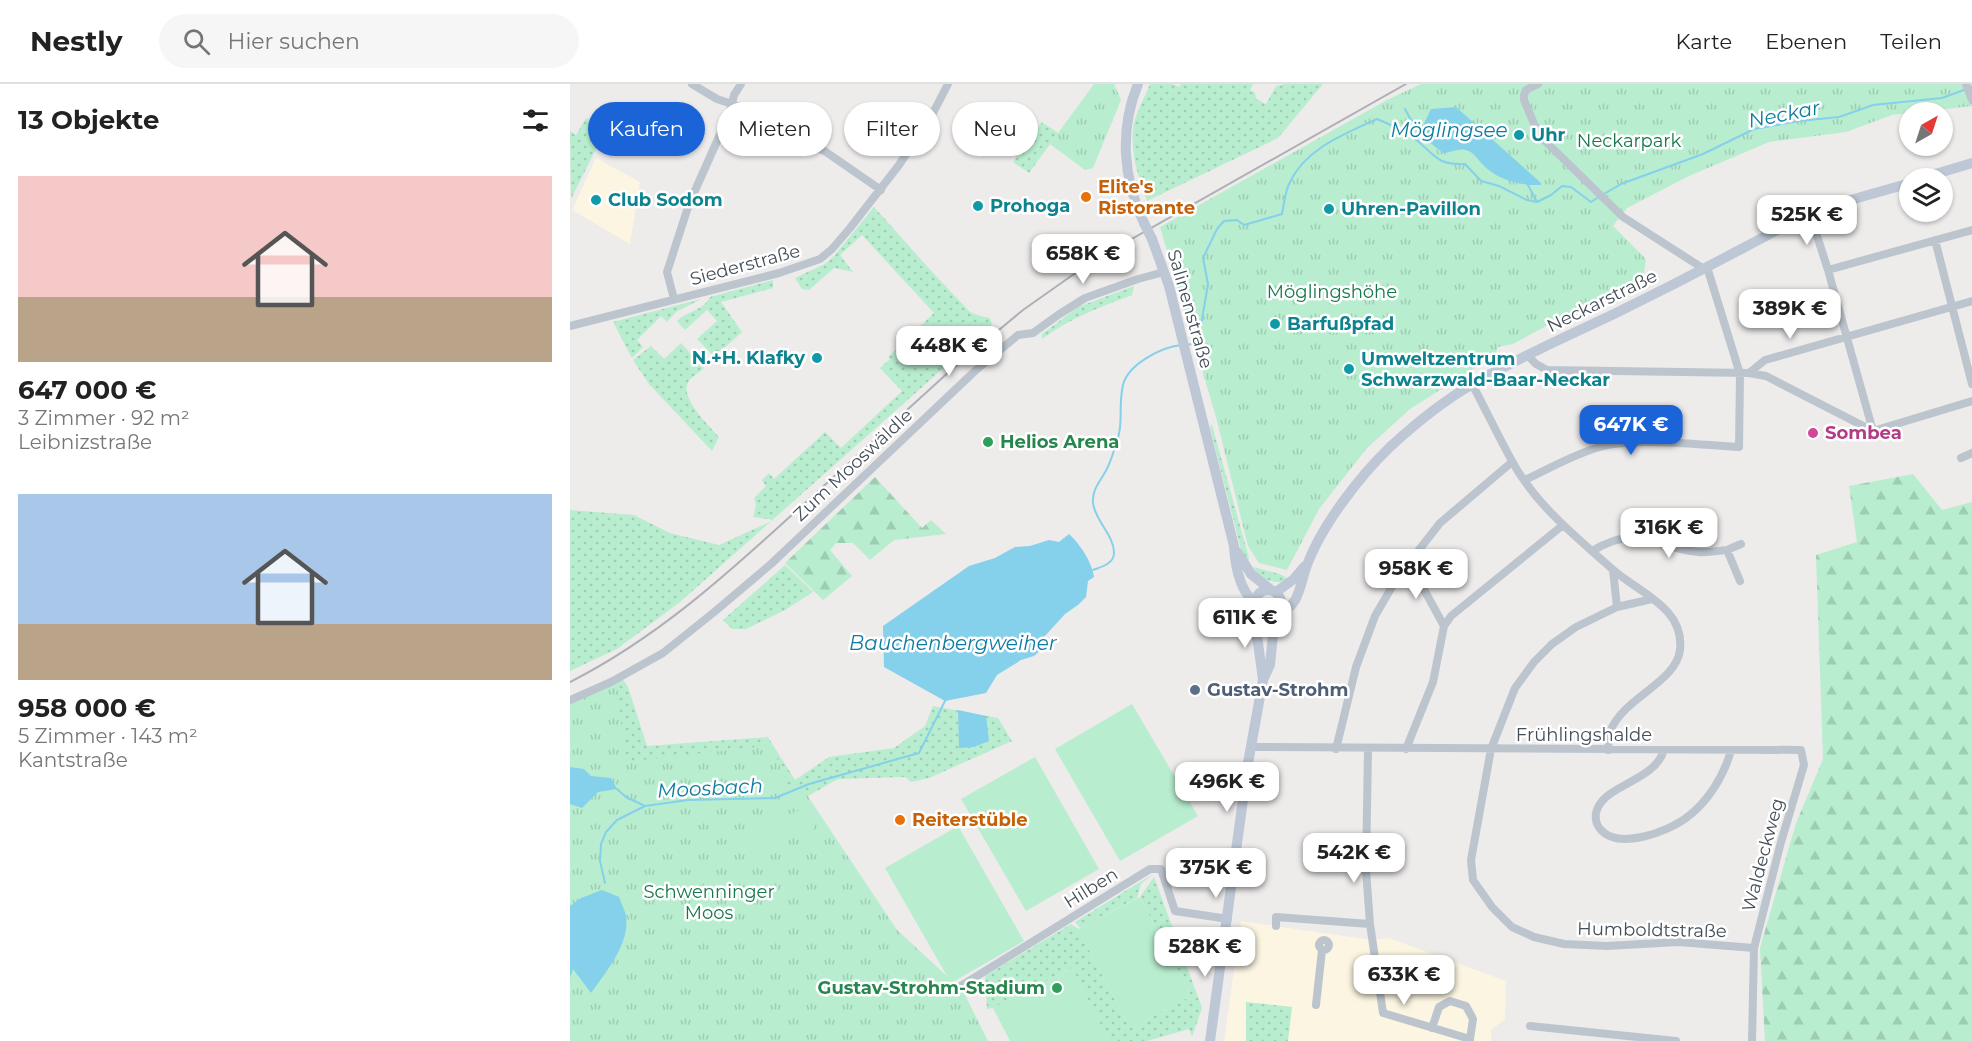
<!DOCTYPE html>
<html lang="de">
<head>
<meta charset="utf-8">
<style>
  body { margin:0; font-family:Montserrat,sans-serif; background:#f6f6f6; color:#222; height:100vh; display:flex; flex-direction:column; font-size:22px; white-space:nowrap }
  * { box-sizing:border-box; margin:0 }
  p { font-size:20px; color:#767676 }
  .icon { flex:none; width:33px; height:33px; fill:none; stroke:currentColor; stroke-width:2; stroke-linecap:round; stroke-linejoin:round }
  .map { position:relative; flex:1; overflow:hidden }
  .panel { display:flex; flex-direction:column; background:#fff; width:570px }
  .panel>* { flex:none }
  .guide { position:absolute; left:18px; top:18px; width:570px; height:54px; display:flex; gap:12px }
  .needle { width:39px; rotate:39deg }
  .controls { position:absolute; left:1329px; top:18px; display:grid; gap:12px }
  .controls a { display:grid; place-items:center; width:54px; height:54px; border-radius:50%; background:#fff; box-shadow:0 2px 4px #0004; font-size:30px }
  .price { position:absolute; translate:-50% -51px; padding:0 14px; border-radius:12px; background:#fff; color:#222; font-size:20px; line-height:39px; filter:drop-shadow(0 2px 3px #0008) }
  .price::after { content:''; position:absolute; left:50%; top:36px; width:18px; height:14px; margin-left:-9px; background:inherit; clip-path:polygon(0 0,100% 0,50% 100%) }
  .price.current { background:#1b64d8; color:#fff }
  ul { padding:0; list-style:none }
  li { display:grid; align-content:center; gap:12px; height:318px; padding:0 18px }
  li span { display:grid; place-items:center; height:186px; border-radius:0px; color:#555 }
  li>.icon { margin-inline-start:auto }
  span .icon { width:108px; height:108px; fill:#fffc; stroke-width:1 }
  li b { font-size:26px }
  h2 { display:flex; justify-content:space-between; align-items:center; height:72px; padding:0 18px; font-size:26px }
  .pill { padding:0 21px; border-radius:27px; background:#fff; box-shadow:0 2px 4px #0004; font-size:21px; line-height:54px }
  .pill.current { background:#1b64d8; color:#fff }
  header { display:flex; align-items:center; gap:36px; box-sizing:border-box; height:84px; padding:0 30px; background:#fff; border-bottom:2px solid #e0e0e0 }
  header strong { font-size:28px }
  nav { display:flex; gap:33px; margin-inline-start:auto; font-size:21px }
  .search { width:420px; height:54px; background:#f6f6f6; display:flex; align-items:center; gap:15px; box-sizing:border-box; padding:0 21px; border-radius:33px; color:#767676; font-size:22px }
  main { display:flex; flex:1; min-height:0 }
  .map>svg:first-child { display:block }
  .commercial { fill:#fbf5e2 }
  .grass { fill:url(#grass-dots) }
  .forest { fill:url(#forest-firs) }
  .park { fill:url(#park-tufts) }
  .pitch { fill:#b8edcf }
  .water { fill:#85d0ea }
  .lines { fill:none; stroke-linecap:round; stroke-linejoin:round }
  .stream { stroke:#85d0ea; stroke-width:2 }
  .street { stroke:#bcc5ce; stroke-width:8 }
  .secondary { stroke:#bdc7d5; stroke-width:10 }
  .rail { stroke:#adb0b6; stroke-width:2 }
  .secondary-bridge { stroke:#bdc7d5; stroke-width:10 }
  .culture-dot { fill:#0f9aa8; stroke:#fff; stroke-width:2 }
  .food-dot { fill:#e8710a; stroke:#fff; stroke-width:2 }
  .hotel-dot { fill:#d1479c; stroke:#fff; stroke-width:2 }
  .leisure-dot { fill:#2e9e5b; stroke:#fff; stroke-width:2 }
  .service-dot { fill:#5c6f8a; stroke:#fff; stroke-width:2 }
  .labels { text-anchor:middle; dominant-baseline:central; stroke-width:5; stroke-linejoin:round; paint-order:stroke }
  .culture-label { font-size:18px; font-weight:bold; fill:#0d838f; stroke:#fff; text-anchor:start }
  .park-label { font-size:18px; fill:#17774c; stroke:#fff }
  .food-label { font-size:18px; font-weight:bold; fill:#c56008; stroke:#fff; text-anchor:start }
  .street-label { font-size:18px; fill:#444e58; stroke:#fff }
  .hotel-label { font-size:18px; font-weight:bold; fill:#b23c85; stroke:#fff; text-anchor:start }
  .leisure-label { font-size:18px; font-weight:bold; fill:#27864d; stroke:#fff; text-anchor:start }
  .service-label { font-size:18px; font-weight:bold; fill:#4e5e75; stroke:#fff; text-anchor:start }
  .water-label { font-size:20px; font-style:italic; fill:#0e7ba1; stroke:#fff }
</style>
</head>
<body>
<header>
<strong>Nestly</strong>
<div class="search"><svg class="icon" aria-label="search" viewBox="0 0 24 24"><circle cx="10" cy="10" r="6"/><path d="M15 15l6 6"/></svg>Hier suchen</div>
<nav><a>Karte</a><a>Ebenen</a><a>Teilen</a></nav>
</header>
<main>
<section class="panel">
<h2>13 Objekte<svg class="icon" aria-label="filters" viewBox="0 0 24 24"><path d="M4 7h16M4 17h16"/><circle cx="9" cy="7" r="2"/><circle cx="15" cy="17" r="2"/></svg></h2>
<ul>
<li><span style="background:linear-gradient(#f6c9c9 65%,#b9a48a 0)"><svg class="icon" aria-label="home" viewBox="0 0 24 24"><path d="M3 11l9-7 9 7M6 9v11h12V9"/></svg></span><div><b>647 000 €</b><p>3 Zimmer · 92 m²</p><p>Leibnizstraße</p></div></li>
<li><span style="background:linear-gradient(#a9c7e8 70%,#b9a48a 0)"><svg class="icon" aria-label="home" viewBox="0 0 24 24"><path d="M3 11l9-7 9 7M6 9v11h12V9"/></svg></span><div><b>958 000 €</b><p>5 Zimmer · 143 m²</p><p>Kantstraße</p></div></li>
</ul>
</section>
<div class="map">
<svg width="1402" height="957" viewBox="0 0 1402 957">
  <defs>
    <pattern id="grass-dots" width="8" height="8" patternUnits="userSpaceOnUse" patternTransform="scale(1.5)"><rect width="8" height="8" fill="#b8edcf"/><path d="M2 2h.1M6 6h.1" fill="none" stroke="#9fcdb4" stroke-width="1.8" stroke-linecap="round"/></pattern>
    <pattern id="forest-firs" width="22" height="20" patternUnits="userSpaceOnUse" patternTransform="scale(1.5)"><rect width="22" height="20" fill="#b8edcf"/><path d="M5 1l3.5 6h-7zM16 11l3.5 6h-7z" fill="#9fcdb4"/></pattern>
    <pattern id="park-tufts" width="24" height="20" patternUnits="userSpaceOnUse" patternTransform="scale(1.5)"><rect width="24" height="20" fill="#b8edcf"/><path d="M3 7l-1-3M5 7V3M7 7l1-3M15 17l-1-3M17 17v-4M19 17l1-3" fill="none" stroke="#9fcdb4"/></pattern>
  </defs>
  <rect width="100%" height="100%" fill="#eeebeb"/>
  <!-- commercial -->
  <path class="commercial" d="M26,74L70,98L60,160L2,126Z
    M671,837L802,856L819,854L936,897L935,935L921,946V957H654Z"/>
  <!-- grass -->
  <path class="grass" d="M580,0H603L609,3L611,0H683L680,6L685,9L686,15L696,20L706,2L715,0H753L708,54L577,117C568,92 559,67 564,39C567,26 575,13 580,0Z
    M16,34L37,43L1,115L0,47L6,51Z
    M472,38L488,49L459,89L443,78Z
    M304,123L365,191L400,228L410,232L420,234L422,241L110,518L47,565L0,587V426L64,431L100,449L149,461L204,436L183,433L186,421L184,414L196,402L192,396L199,389L204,395L255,348L271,364L332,307L310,284L320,275L318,273L364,229L292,151L270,171L283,188L264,184L239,206L232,205L225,194L255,180L264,172Z
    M203,196V204L151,218L172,248L144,273L127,255L147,237L137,226L115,246L107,237C117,227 133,227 140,213Z
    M564,202L562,211C530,223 500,234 472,255V250L508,223Z
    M131,215L106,228L97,238L91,232L67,256L73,263L62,274L43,238Z
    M111,259L134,284C129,289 119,294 117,301C113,317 139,342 149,353L142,367L79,300L63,276L81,262L94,275Z
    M642,341L679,474L677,480L672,469L642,352L640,342Z
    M215,481L243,508L215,526L176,545H162L153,536Z
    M683,483L710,490L720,496C704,501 692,497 683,483Z
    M53,595L58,603L77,662L198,653L225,696L259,673L324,664L355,642L363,622L428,634L442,657L359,694L341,698L335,693L268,695L238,712L236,724L0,808V619Z
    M583,790L571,800L567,814L510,844L505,838Z
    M584,793L632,924L622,953L619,945L577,957H539L502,884L423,924L417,925L415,892L501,840L508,845L560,944L621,912L570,813Z
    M676,918L722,923L718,957H676Z"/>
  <!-- forest -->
  <path class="forest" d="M1343,390L1372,426L1402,418V957H1195L1190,864L1226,739L1253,675L1246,471L1287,458L1279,402Z
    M305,393L352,444L361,436L376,450L324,456L300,476L283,459H266L260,466L282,492L253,516L215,479Z"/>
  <!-- park -->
  <path class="park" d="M524,0H544L551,16L523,84L515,86L480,60Z
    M851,0H1402V22L1322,31L1276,48L1199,58L1119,92L1057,124L1043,142L1076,175L1073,196L1000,229L943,260L928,263L925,271L840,325L797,364L749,425L717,486L689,479L678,462L646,333L590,143L817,16Z
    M47,599L55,678L202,661L219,705L229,699L327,846L393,907L418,957H0V623Z"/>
  <!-- pitch -->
  <path class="pitch" d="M562,620L628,732L550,777L485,665Z
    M465,673L529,785L456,827L391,715Z
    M236,724L244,746L177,770L169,748Z
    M388,742L454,857L381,899L315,784Z
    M570,813L621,912L560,944L508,845Z
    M502,884L539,957H440L423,924Z"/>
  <!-- water -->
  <path class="water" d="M886,23L971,99V101C950,102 928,96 913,81C908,76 904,68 896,66C889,64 880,69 873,69L849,50L861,25Z
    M499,450C510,460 522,478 524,493L518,497L516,513L508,521L495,530L474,553L471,566L464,572L451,576L427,591L416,609L375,617L314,583L313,542L399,482L425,474L445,463L460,462L479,456L489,458Z
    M388,626L416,632L419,657L404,663L389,664Z
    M0,683L14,685L21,692L41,694L47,705L28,708L12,724L0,720Z
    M32,806L49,813C51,819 55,826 56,832C60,860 36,888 21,909L3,885L0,894V822L11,814Z"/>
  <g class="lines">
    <!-- stream -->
    <path class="stream" d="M835,25L841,36L855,44
      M958,101L967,118L981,111L992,102L1001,103L1021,118L1029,113
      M1034,110L1051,100L1133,70L1184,45L1229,37L1269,33L1303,21L1372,14L1402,3
      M616,261L628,259L638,200L633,174L647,145L654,137L667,136L674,141L712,130C714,120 715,107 720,98C736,64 775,50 807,35C822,41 837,48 849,58C867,74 869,81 895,80L911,97L929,102L957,116L967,118
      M523,486C531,483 543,480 544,470C545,452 525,437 523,419C522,407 528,400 534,390C540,381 543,370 546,360C554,341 548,321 553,301C558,280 592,263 611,261
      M47,705L56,713L75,722
      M35,799L30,777L31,760L36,748L47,736L75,722L118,716L205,714L239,700L349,669L375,617"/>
    <!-- street -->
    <path class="street" d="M122,0L147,15L174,24L256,68L311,106
      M968,0L956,6L954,11V16L965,42L975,57L1053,133L1134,185
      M1396,0L1402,16
      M1240,130L1258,186L1303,347
      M1365,156L1402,300
      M1258,186L1402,146
      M104,215L97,188L119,120L160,28L164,11L171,0
      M0,242L209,189L250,175L262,165L280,144L329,81L363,29L378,0
      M957,271L966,280L977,286L1179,289L1196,292L1303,347L1402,317
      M1179,289L1195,276L1402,217
      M902,300C916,326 928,352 942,377C965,420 1005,452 1041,484C1067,508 1115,523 1110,566C1106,599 1052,614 1040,648C1038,653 1039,660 1038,666
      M1391,374L1402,369
      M955,396C978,385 1001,372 1026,364C1062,352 1129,361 1169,363L1170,290L1137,183
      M1157,466L1171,460
      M1022,467C1071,438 1083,464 1128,468C1137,469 1147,467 1157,466L1170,497
      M839,478L874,542
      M1043,486L1047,523L1082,515
      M1047,523L1006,543L982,560L964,578L945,604L921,665L901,776L903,796L922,823L942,843L964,853L994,860L1037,862L1108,858L1184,864
      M0,616L41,598L93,569L143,529L201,480L406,286L448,251L463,249L488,231L515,214L568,195L594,188
      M681,663L1231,666L1234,681L1211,758L1184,864L1182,957
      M766,665L786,583L805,532L827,494L870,439L942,378
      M836,665L863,598L874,542L881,532L993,441
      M1094,666C1084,699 1032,700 1026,729C1025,736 1027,742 1031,746C1049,766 1097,748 1116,734C1138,718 1154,692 1161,666
      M800,840L813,929L900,955V957
      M706,842V833L800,840L796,786L798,665
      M749 861a5 5 0 1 1 10 0a5 5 0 1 1-10 0Z
      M386,905L580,785H591L605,827L658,835
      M746,921L752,866
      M960,942L1106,957
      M862,944L869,923L880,917L896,922L903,935L900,955"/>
    <!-- secondary -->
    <path class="secondary" d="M568,0C549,46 553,95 574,139
      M1352,94L1402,79
      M582,155L599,202L664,462C665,482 670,505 684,519
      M667,468L681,490L700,505
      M685 519a13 13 0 1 1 26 0a13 13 0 1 1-26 0Z
      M706,508L724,495L734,483
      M686,524L684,531L693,595
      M708,528C730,525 730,498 737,481C752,441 789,393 820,363C846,339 873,317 903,300C949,273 998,252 1046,229C1089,208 1132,186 1175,163C1197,152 1218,139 1240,130C1272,117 1307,109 1340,99
      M640,957L678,679L693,596L700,581L705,530"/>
    <!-- rail -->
    <path class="rail" d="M0,598C85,555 154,493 224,429C277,381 329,333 382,285L453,226L521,178L836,0"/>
    <!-- secondary-bridge -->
    <path class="secondary-bridge" d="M574,139L582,155"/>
  </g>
  <!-- markers -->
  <g class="culture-dot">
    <circle cx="949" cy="51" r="6"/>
    <circle cx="26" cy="116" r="6"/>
    <circle cx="408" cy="122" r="6"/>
    <circle cx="759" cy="125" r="6"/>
    <circle cx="705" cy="240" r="6"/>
    <circle cx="247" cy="274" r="6"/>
    <circle cx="779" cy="285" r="6"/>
  </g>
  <g class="food-dot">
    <circle cx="516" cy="113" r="6"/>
    <circle cx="330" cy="736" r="6"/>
  </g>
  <circle class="hotel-dot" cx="1243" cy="349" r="6"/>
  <g class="leisure-dot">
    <circle cx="418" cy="358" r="6"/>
    <circle cx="487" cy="904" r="6"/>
  </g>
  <circle class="service-dot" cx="625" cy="606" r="6"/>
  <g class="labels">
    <!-- culture labels -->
    <g class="culture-label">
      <text x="961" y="51">Uhr</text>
      <text x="38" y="116">Club Sodom</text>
      <text x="420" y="122">Prohoga</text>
      <text x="771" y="125">Uhren-Pavillon</text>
      <text x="717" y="240">Barfußpfad</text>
      <text x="235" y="274" text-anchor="end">N.+H. Klafky</text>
      <text x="791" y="275">Umweltzentrum<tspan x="791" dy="21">Schwarzwald-Baar-Neckar</tspan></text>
    </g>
    <!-- park labels -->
    <g class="park-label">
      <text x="1059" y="57">Neckarpark</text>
      <text x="762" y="208">Möglingshöhe</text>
      <text x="139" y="808">Schwenninger<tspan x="139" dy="21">Moos</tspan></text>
    </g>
    <!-- food labels -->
    <g class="food-label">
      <text x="528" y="103">Elite's<tspan x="528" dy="21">Ristorante</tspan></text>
      <text x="342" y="736">Reiterstüble</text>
    </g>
    <!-- street labels -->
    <g class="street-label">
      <text transform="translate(175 181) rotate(-15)">Siederstraße</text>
      <text transform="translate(1032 217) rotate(-26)">Neckarstraße</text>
      <text transform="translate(620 225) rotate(74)">Salinenstraße</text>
      <text transform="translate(283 381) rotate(-43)">Zum Mooswäldle</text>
      <text x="1014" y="651">Frühlingshalde</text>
      <text transform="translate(1193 771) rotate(-75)">Waldeckweg</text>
      <text transform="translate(521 804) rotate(-32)">Hilben</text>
      <text transform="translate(1082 846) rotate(1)">Humboldtstraße</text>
    </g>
    <!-- hotel labels -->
    <g class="hotel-label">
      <text x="1255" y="349">Sombea</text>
    </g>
    <!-- leisure labels -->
    <g class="leisure-label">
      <text x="430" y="358">Helios Arena</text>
      <text x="475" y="904" text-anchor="end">Gustav-Strohm-Stadium</text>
    </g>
    <!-- service labels -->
    <g class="service-label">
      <text x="637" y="606">Gustav-Strohm</text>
    </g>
    <!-- water labels -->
    <g class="water-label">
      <text transform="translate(1214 30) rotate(-11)">Neckar</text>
      <text x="879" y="46">Möglingsee</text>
      <text x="383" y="559">Bauchenbergweiher</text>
      <text transform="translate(140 704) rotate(-3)">Moosbach</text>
    </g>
  </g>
</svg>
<div class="controls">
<a><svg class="needle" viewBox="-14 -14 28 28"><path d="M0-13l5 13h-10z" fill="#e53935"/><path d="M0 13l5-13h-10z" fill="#767676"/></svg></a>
<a><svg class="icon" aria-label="layers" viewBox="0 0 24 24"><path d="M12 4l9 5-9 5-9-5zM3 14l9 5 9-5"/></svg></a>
</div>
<b class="price" style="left:1237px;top:162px">525K €</b>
<b class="price" style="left:513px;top:201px">658K €</b>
<b class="price" style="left:1220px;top:256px">389K €</b>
<b class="price" style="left:379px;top:293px">448K €</b>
<b class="price current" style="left:1061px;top:372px">647K €</b>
<b class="price" style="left:1099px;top:475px">316K €</b>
<b class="price" style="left:846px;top:516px">958K €</b>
<b class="price" style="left:675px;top:565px">611K €</b>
<b class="price" style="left:657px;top:729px">496K €</b>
<b class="price" style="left:784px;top:800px">542K €</b>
<b class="price" style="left:646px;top:815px">375K €</b>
<b class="price" style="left:635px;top:894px">528K €</b>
<b class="price" style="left:834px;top:922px">633K €</b>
<div class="guide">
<a class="pill current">Kaufen</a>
<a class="pill">Mieten</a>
<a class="pill">Filter</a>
<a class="pill">Neu</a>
</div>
</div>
</main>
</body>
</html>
